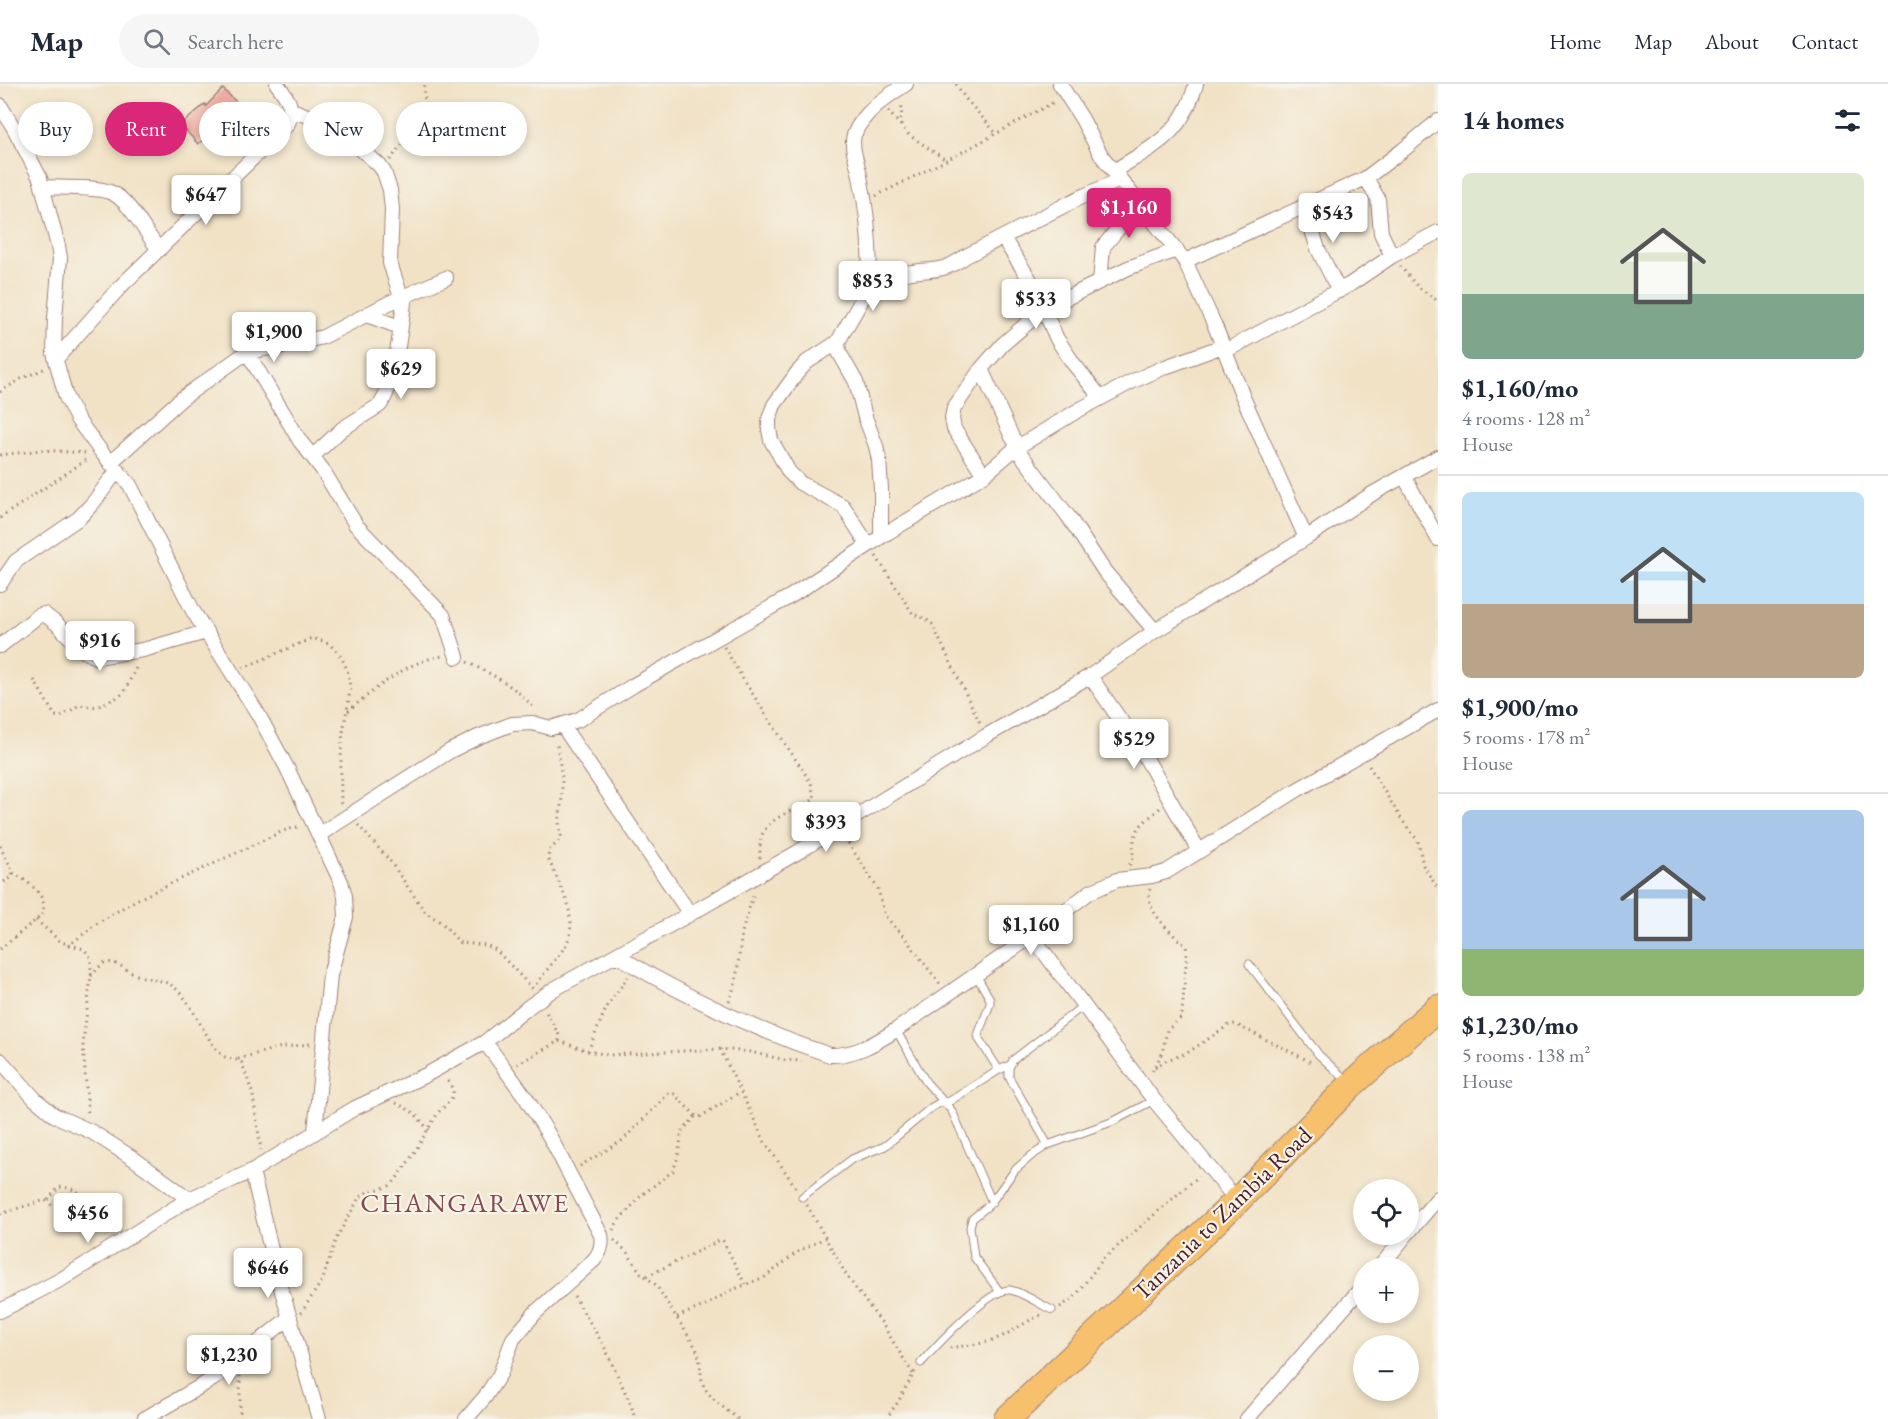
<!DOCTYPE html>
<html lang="en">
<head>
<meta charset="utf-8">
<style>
  body { margin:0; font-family:"EB Garamond",serif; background:#f6f6f7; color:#1f2937; height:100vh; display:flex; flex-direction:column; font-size:22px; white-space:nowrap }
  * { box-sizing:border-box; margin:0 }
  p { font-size:20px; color:#747a83 }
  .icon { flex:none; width:33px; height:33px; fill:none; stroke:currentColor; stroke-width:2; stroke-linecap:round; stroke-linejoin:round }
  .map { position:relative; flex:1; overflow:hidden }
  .panel { display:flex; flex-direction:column; background:#fff; width:450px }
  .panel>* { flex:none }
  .top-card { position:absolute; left:18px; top:18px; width:570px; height:54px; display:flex; gap:12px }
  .buttons { position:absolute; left:1353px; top:1095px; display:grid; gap:12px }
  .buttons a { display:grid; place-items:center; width:66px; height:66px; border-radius:50%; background:#fff; box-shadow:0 3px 9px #0003; font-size:30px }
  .price { position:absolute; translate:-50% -51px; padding:0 14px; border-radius:6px; background:#fff; color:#222; font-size:20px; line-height:39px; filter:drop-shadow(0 2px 3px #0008) }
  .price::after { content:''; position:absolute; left:50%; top:36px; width:18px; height:14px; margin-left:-9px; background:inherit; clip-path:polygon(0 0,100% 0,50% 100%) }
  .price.on { background:#db2777; color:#fff }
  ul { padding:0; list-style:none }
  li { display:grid; align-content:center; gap:12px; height:318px; padding:0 24px }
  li+li { border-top:2px solid #e0e1e3 }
  li span { display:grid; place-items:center; height:186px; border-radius:9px; color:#555 }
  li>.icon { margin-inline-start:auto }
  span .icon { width:108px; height:108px; fill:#fffc; stroke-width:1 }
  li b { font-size:26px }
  h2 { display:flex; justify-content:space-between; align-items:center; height:72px; padding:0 24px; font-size:26px }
  .chip { padding:0 21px; border-radius:27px; background:#fff; box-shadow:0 3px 9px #0003; font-size:21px; line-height:54px }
  .chip.on { background:#db2777; color:#fff }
  header { display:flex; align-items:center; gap:36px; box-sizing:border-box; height:84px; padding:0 30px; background:#fff; border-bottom:2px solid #e0e1e3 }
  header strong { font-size:28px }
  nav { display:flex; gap:33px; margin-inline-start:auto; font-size:21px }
  .search { width:420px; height:54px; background:#f6f6f7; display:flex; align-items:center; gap:15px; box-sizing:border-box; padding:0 21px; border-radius:33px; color:#747a83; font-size:22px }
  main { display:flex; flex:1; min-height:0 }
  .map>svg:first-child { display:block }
  .building { fill:#ec9b92 }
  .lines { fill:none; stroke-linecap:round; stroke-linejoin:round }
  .lane-casing { stroke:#9e8078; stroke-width:9 }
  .street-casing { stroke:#9e8078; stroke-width:16 }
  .highway-casing { stroke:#9e8078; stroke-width:28 }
  .path { stroke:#9e8078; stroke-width:3; stroke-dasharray:1.5 4.5; stroke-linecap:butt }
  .lane { stroke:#fff; stroke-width:7 }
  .street { stroke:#fff; stroke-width:14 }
  .highway { stroke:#f7c06c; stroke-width:26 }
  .labels { text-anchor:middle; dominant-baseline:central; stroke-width:4.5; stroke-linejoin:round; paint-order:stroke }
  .street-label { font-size:24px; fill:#4a1f2b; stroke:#f7f3e8 }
  .quarter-label { font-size:27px; letter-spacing:1.5px; fill:#834a4f; stroke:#f7f3e8 }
</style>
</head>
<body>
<header>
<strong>Map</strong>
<div class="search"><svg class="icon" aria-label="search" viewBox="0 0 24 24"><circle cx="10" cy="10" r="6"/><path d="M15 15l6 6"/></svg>Search here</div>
<nav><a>Home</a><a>Map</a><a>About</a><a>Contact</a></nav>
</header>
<main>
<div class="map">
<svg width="1438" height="1335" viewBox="0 0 1438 1335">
  <rect width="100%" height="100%" fill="#f7f3e8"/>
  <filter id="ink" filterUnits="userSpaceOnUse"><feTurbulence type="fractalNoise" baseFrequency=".0167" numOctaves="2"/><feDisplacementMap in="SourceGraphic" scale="12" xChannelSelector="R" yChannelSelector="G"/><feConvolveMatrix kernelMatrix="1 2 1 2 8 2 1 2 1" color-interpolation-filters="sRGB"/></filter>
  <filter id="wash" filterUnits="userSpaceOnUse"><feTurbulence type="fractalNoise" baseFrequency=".008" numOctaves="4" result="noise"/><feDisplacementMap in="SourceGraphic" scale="24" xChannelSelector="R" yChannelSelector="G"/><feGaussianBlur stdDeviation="1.35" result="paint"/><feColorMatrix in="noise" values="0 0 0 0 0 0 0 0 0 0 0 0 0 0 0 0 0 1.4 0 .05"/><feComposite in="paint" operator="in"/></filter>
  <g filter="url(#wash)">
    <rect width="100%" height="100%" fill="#f1e2c6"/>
    <g id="blocks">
      <!-- building -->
      <path class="building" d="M223,5L238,20L206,48L208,51L198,60L181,41L205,20L206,22Z"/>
    </g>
  </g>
  <g filter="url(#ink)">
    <use href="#blocks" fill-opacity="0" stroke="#9e8078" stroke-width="1.5"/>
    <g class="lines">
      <!-- lane casing -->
      <g class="lane-casing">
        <path id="lane" d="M1249,880L1319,971L1347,997
          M976,891L990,915V920L978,951L979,955L999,986
          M896,946L926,998L952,1027L992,1118
          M1048,1061L1009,993V984L1013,976L1084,921
          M802,1113L852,1075L885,1062L932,1023L939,1019L950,1017L999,986L1010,981
          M1000,1208L974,1173L970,1143L972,1135L990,1120L1015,1086L1031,1072L1048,1061L1114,1037L1154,1016
          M921,1279C935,1263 989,1204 1010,1206C1022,1208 1041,1221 1052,1226"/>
      </g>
      <!-- street casing -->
      <g class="street-casing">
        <path id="street" d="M1060,0L1082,35L1101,71L1185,177L1215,242L1243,313L1306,454
          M0,21L15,46L40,94L58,162L60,174L55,234L54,269L66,313L77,335L103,370L130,401L193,527L258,630L287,684L341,798L345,812L346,833L330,891L315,1048
          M292,26L323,38L353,58L379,81L384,88L390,106L392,125L390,179L401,213
          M1114,87C1155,61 1182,51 1196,0
          M1366,94L1378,115L1381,149L1392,172
          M43,103C60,104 98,102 112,109C129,116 147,151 159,166
          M1304,121L1318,165L1339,207
          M1003,154L1032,199L1057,255L1073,279L1101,314
          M1185,177L1366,94L1403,66L1438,37
          M1100,198L1103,163L1127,134L1131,126L1133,111
          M869,200C881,196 893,192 906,189C933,184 941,190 966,172L1079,114L1120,96
          M366,231L400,243
          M838,258L807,278L797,289L774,321L769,335V345L771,356L789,388L800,399L843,422L868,461
          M1225,267L1349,201L1392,172L1438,148
          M247,268L300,357L322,385L356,441L443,531L457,573
          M56,275L120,203L287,41C296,25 287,13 277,0
          M981,285L1012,353L1019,363
          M1016,364L1068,432L1105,488L1155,547
          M313,372L342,345L380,321C396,298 401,241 405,211
          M110,379L181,315L247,268L293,260L323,253L389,219L446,194
          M984,391L954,345L952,334L954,324L981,285L1003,260L1044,225L1128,184L1177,166
          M1404,392L1438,455
          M881,453V405L879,376L876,362L865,333L856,298L839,268L838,258C845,243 868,210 869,197C871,162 867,126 860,92C858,79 850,64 854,51C862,29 887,12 906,0
          M0,500L16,477L79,434L93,419L117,387
          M0,562L38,532L44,530L57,540L82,566L96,573L143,566L206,548
          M1090,592L1143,669L1199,767
          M562,641L690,830
          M320,750L450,667L478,653L512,640L532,639L551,644L578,636L634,601L791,512L887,449L984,391L1016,364L1077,327L1131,298L1165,283L1223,262
          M1032,852L1154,1016L1237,1117
          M616,871C684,912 754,946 830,971C854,972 876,959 896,946L1032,852L1090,808L1117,796L1152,792L1166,788L1297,706L1438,626
          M0,976L35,1015L54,1031L92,1048L134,1075L189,1115
          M252,1087L277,1190L319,1335
          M1408,1149L1438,1114
          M1379,1184L1407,1150
          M0,1227L62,1195L189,1115L252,1087L355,1024L426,991L485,958L531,921L554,905L690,830L798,768L986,652L1090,592L1155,547L1306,454L1372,410L1438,373
          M144,1335L213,1295L290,1233
          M466,1335L485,1313L500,1290L513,1255L536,1228L594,1176C600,1169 603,1161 601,1151L550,1053L526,1014L485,958
          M1247,1335L1364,1201"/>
      </g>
      <!-- highway casing -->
      <g class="highway-casing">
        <path id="highway" d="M1007,1335L1237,1117L1351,1001L1438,924"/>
      </g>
      <!-- path -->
      <path class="path" d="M956,0L965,14L996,49
        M888,27L909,51L946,76
        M901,42L902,19
        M390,76L412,47L425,24L424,0
        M876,112L966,66L1056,17
        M1400,182L1418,203L1438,217
        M0,308L21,295L46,284
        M0,371L42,366L85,369
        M0,434L89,374
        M876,472L913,530L926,535L932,540L980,639
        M724,563C751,610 782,654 811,699L814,712L813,716C798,724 773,732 764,747C759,755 760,766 760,775
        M467,578C495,592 514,601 535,625
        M243,584L310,555C322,555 330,559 338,569C358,596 347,619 343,649C340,672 341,696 341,720
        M34,596L55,632L61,633L79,621L97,623L120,612L124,608L137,582
        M348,627C376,605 407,576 444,572
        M1369,682L1402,736L1418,757L1423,781L1438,805
        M358,741L390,777L425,828L442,839L460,859L486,861L496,866L533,905
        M845,754L878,805L885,832L905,854L940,900
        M0,762L13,788L11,794L0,800
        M1129,781C1135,773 1132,762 1135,753C1139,739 1151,733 1160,724
        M1150,805C1143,825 1172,850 1186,862L1187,867L1182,930L1181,934L1167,946L1162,970L1151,989
        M36,836L61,858L84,865L91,874V892L83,960L88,1031
        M68,862L99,838L136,816L283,747L301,742
        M0,865L41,832C52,813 27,797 13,789
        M91,892L103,879C118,876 124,886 137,891C147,895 159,895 169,900C191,911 202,952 221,970C228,977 235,973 242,979L253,1011L261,1066
        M536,900L565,863L570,852L571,839L568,819L548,774L549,766L557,759L561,752L559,739L562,713V693L557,661
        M729,918L736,897L742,848L754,808
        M559,957L588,967L609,971L720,965L750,968L785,976L802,977
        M720,965L765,1058L797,1105
        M588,967L607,922L628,893
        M238,975L277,964L310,960
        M517,980L559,957V951L545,926
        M1155,983L1167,976L1187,969L1229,941L1235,940L1311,978
        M396,1019L414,1029L429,1046
        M580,1082L623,1056L668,1010H674L696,1032L700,1033L740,1008
        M48,1116L59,1103L69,1104L77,1107L117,1144
        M807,1121L848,1194L881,1238L913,1290
        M0,1130L45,1116L59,1127L96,1125
        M613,1146L618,1137L643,1110L673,1087L678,1073L682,1047L696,1032
        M614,1156L626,1167L641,1189L656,1201L696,1264C701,1276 700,1285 702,1297C706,1313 726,1325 738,1335
        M647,1192L721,1156L723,1157L745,1200
        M574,1212L604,1262L631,1321L635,1335
        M1060,1223L1074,1214L1103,1175L1199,1092
        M301,1229L323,1195L336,1155L359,1114L366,1109L389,1102L393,1099C410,1078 422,1055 436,1032C440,1024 451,1020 453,1010C454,1004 449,999 445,994
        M677,1233L704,1222L732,1206L765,1193L799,1167L825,1154
        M950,1264C965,1261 983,1261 998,1254C1013,1248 1024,1238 1041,1231
        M240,1335V1292
        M886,1335L898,1318L915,1287"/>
      <!-- lane -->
      <use href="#lane" class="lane"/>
      <!-- street -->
      <use href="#street" class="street"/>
      <!-- highway -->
      <use href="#highway" class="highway"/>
    </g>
  </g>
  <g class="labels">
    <!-- street labels -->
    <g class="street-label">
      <text transform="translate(1222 1129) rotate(-44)">Tanzania to Zambia Road</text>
    </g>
    <!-- quarter labels -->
    <g class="quarter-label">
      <text x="465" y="1118">CHANGARAWE</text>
    </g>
  </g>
</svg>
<div class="buttons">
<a><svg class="icon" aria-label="locate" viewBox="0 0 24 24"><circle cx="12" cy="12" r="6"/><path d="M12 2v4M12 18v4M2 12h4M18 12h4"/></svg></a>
<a>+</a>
<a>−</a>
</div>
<b class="price" style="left:206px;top:142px">$647</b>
<b class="price on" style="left:1129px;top:155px">$1,160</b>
<b class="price" style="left:1333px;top:160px">$543</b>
<b class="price" style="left:873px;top:228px">$853</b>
<b class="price" style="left:1036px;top:246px">$533</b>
<b class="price" style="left:274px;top:279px">$1,900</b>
<b class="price" style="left:401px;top:316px">$629</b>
<b class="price" style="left:100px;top:588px">$916</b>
<b class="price" style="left:1134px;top:686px">$529</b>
<b class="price" style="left:826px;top:769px">$393</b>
<b class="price" style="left:1031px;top:872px">$1,160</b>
<b class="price" style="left:88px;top:1160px">$456</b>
<b class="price" style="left:268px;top:1215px">$646</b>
<b class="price" style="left:229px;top:1302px">$1,230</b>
<div class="top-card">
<a class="chip">Buy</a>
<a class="chip on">Rent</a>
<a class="chip">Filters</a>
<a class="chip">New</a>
<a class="chip">Apartment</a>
</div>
</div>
<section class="panel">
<h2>14 homes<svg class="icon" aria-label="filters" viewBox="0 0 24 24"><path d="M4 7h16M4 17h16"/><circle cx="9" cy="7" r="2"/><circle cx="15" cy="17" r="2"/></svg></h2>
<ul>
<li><span style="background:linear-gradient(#dfe7d0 65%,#7fa58c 0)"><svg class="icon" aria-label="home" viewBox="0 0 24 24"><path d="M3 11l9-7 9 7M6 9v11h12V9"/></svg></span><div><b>$1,160/mo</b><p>4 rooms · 128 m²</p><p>House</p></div></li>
<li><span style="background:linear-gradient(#bfe0f5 60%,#b9a48a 0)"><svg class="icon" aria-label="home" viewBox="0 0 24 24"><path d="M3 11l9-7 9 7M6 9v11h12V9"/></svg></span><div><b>$1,900/mo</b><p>5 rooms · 178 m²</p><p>House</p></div></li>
<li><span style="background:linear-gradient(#a9c7e8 75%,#8fb573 0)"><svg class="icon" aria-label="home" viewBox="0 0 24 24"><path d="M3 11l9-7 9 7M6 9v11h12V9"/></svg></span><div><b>$1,230/mo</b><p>5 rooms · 138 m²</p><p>House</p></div></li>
</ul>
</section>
</main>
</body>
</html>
